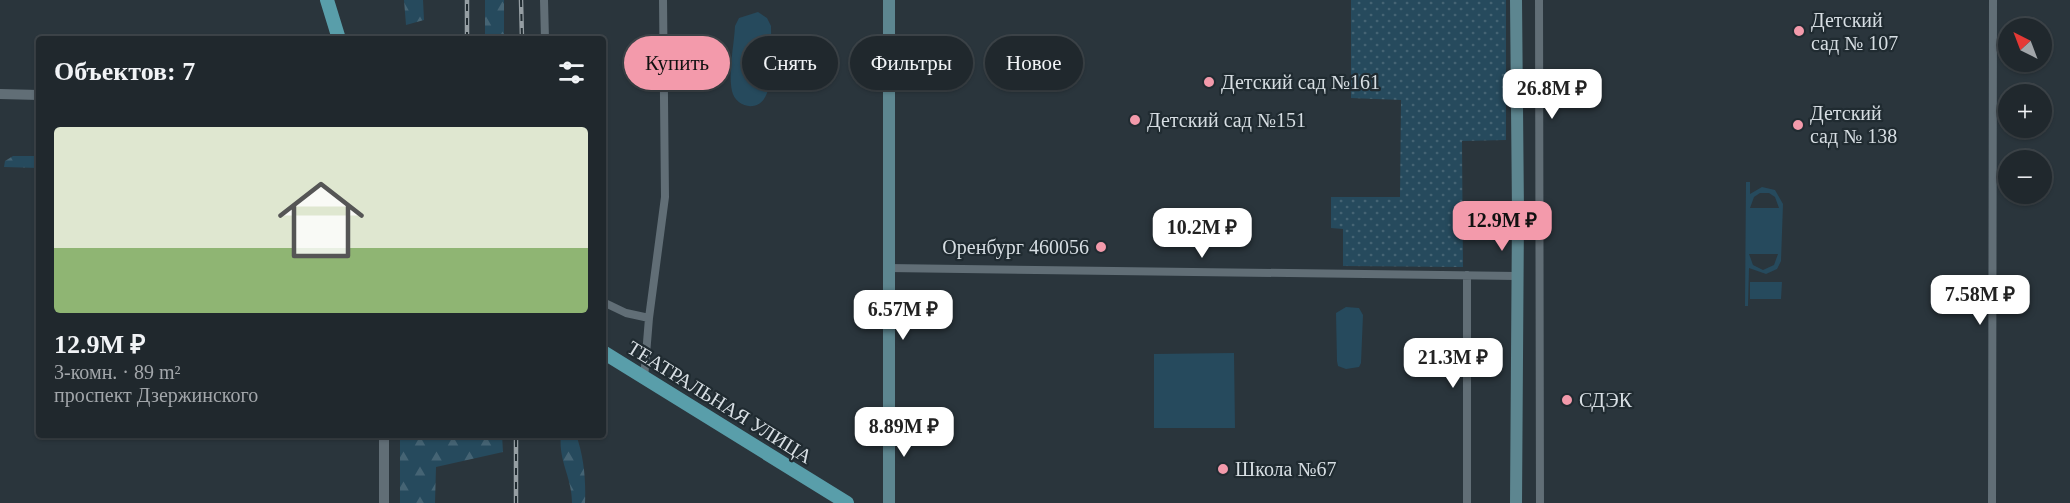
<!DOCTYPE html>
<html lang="ru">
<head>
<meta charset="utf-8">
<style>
  body { margin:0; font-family:Georgia,serif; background:#283035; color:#f1f3f6; height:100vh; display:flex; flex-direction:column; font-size:22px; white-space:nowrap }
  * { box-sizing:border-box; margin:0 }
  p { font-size:20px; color:#a2a6aa }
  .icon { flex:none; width:33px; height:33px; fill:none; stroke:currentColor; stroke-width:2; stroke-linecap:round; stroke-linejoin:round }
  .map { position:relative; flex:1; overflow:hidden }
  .details { position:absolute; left:36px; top:36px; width:570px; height:402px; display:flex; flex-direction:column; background:#20282d; border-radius:6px; box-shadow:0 2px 4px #0004,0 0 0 2px #3d4449 }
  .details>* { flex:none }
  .guide { position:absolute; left:624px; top:36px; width:570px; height:54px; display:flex; gap:12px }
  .needle { width:39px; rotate:318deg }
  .controls { position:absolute; left:1998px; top:18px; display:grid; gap:12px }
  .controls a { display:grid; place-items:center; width:54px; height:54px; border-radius:50%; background:#20282d; box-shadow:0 2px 4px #0004,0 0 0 2px #3d4449; font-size:30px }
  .price { position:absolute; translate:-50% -51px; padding:0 14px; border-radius:12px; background:#fff; color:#222; font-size:20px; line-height:39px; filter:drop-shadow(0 2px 3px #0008) }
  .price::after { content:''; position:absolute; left:50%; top:36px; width:18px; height:14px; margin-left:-9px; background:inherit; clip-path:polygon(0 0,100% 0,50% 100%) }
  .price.on { background:#f39aab; color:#111 }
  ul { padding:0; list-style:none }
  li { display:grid; align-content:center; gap:12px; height:318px; padding:0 18px }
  li span { display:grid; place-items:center; height:186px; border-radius:6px; color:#555 }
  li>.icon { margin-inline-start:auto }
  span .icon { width:108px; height:108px; fill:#fffc; stroke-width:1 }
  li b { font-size:26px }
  h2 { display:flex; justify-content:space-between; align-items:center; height:72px; padding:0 18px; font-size:26px }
  .pill { padding:0 21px; border-radius:27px; background:#20282d; box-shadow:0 2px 4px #0004,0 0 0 2px #3d4449; font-size:21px; line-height:54px }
  .pill.on { background:#f39aab; color:#111 }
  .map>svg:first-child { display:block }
  .grass { fill:#264a5d; fill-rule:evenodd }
  .forest { fill:url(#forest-firs) }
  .park { fill:url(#park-dots) }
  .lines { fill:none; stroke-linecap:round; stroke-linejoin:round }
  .minor { stroke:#616e76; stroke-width:8 }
  .tertiary { stroke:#616e76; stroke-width:10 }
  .secondary { stroke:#5d8690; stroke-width:12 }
  .primary { stroke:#599eaa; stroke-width:14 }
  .rail-casing { stroke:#959ea3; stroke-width:4.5 }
  .rail { stroke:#202b31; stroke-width:2; stroke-dasharray:7; stroke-linecap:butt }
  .poi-dot { fill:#f39aab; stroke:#202b31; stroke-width:2 }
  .labels { text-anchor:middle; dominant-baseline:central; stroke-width:4.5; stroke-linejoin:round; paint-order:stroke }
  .poi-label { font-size:20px; fill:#d7dee3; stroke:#202b31; text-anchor:start }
  .street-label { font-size:20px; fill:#d7dee3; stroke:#202b31 }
</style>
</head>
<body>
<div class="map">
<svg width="2070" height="503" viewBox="0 0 2070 503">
  <defs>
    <pattern id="forest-firs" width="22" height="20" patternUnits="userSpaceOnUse" patternTransform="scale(1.5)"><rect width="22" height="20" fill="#264a5d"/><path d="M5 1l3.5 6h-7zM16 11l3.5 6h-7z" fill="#456474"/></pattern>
    <pattern id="park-dots" width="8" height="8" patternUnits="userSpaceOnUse" patternTransform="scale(1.5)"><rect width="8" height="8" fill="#264a5d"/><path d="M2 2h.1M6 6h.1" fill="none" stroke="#456474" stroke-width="1.8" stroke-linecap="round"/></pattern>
  </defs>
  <rect width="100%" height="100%" fill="#2a353c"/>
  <!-- grass -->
  <path class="grass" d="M758,12L767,18L771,26C771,44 774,86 764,99C755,112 735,106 732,91C728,72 734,46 735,26L739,18Z
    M1746,182H1750V194L1762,187L1775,190L1783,204L1781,261L1777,269L1766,274L1749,268L1748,306H1745ZM1760,193H1769L1775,197L1779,208H1750L1754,197ZM1749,254H1778L1774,265L1763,270L1753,265Z
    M1750,282H1782L1781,299H1750Z
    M1346,307L1359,308L1363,315L1361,363L1359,367L1346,369L1338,366L1337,361L1336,313Z
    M1234,353L1235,428H1154V354Z"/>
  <!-- forest -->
  <path class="forest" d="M404,0H423L424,20L406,25Z
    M485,0H504V39H485Z
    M13,156H39V168L4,167L5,161Z
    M400,435H502L503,452L436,467L435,503H400Z
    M561,435H576C584,456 586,481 585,503H572C572,477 558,461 561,435Z"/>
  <!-- park -->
  <path class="park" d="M1351,0H1506V140L1462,141L1463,267L1343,266V229L1331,228V197H1400L1401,100L1351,98Z"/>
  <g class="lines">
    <!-- minor -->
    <path class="minor" d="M544,0L545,39
      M1539,0L1540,503
      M888,268L1517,276
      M603,302L626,313L649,318
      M644,379L649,318L665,197L663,0
      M1467,503V275
      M1992,503L1993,0"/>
    <!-- tertiary -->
    <path class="tertiary" d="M0,94L39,95
      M384,503V435"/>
    <!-- secondary -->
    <path class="secondary" d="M1516,0L1518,213L1516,503
      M889,503V0"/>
    <!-- primary -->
    <path class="primary" d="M327,0L339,39
      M603,352L847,503"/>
    <!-- rail casing -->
    <g class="rail-casing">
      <path id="rail" d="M521,0L522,39
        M467,39V0
        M516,503V435"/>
    </g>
    <!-- rail -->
    <use href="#rail" class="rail"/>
  </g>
  <!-- markers -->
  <g class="poi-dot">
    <circle cx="1799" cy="31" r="6"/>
    <circle cx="1209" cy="82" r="6"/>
    <circle cx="1135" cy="120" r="6"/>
    <circle cx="1798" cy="125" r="6"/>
    <circle cx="1101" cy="247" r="6"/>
    <circle cx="1567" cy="400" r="6"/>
    <circle cx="1223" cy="469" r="6"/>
  </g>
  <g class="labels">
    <!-- poi labels -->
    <g class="poi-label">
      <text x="1811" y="20">Детский<tspan x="1811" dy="23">сад № 107</tspan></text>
      <text x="1221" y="82">Детский сад №161</text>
      <text x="1810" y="113">Детский<tspan x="1810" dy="23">сад № 138</tspan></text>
      <text x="1147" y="120">Детский сад №151</text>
      <text x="1089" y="247" text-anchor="end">Оренбург 460056</text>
      <text x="1579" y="400">СДЭК</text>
      <text x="1235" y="469">Школа №67</text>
    </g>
    <!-- street labels -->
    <g class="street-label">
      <text transform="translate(720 402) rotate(32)">ТЕАТРАЛЬНАЯ УЛИЦА</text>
    </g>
  </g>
</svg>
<div class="controls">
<a><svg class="needle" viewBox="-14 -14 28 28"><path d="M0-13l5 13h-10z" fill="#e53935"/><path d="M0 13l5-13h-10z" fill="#a2a6aa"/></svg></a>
<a>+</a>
<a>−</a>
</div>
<b class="price" style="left:1552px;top:120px">26.8M ₽</b>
<b class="price on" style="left:1502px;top:252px">12.9M ₽</b>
<b class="price" style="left:1202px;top:259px">10.2M ₽</b>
<b class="price" style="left:1980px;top:326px">7.58M ₽</b>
<b class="price" style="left:903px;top:341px">6.57M ₽</b>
<b class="price" style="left:1453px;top:389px">21.3M ₽</b>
<b class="price" style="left:904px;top:458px">8.89M ₽</b>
<div class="guide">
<a class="pill on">Купить</a>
<a class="pill">Снять</a>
<a class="pill">Фильтры</a>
<a class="pill">Новое</a>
</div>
<section class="details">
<h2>Объектов: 7<svg class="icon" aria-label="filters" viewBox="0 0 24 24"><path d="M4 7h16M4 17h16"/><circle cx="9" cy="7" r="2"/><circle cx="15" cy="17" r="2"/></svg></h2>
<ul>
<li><span style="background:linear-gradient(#dfe7d0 65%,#8fb573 0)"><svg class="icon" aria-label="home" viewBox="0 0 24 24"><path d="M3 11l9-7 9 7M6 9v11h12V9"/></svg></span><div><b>12.9M ₽</b><p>3-комн. · 89 m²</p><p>проспект Дзержинского</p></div></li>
</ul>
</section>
</div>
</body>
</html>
